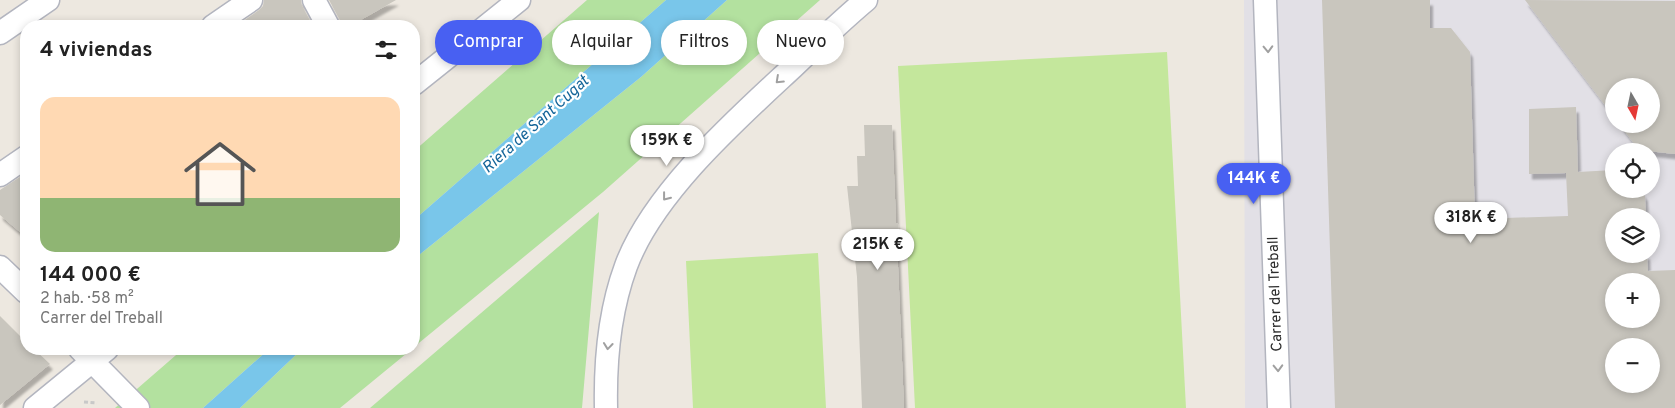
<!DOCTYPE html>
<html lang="es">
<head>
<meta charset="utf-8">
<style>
  body { margin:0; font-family:Overpass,sans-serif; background:#f2f2f2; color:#222; height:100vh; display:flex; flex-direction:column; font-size:19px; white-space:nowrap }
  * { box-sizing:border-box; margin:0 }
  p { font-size:16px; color:#767676 }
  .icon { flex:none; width:28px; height:28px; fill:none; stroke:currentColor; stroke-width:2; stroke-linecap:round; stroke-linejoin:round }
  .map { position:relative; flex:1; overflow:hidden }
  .details { position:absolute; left:20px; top:20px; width:400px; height:335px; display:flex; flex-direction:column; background:#fff; border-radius:20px; box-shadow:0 2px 8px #0003 }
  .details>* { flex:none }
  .hud { position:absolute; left:435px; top:20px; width:475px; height:45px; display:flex; gap:10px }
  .needle { width:32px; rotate:171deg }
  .buttons { position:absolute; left:1605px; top:78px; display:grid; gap:10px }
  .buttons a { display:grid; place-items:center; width:55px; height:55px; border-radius:50%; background:#fff; box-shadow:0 2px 8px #0003; font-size:25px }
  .price { position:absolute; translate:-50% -42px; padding:0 11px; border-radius:18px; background:#fff; color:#222; font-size:16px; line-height:32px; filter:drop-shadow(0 1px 2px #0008) }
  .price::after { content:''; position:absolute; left:50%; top:30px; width:15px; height:11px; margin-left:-8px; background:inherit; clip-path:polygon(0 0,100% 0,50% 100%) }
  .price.active { background:#4860f2; color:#fff }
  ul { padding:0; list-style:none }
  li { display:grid; align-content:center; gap:10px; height:265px; padding:0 20px }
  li+li { border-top:1px solid #e0e0e0 }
  li span { display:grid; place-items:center; height:155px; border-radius:15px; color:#555 }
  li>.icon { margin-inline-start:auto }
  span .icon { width:90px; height:90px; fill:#fffc; stroke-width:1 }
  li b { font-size:21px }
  h2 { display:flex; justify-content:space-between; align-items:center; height:60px; padding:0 20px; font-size:21px }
  .chip { padding:0 18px; border-radius:22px; background:#fff; box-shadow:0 2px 8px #0003; font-size:18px; line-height:45px }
  .chip.active { background:#4860f2; color:#fff }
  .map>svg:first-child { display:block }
  .industrial { fill:#e2e0e6; fill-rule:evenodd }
  .green { fill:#b3e19f }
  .pitch { fill:#c4e79c }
  .water { fill:#79c6ea }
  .building { fill:#c9c6be; fill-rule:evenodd; filter:url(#shadow) }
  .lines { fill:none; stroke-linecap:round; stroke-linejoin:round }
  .street-casing { stroke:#b3b5bf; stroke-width:25 }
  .path { stroke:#c8c8c8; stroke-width:3; stroke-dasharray:4 2.5; stroke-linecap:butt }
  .street { stroke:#fff; stroke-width:22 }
  .oneway { stroke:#a0a0a0 }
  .labels { text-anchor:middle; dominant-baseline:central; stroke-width:4.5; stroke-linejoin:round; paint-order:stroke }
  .street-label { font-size:15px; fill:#2d2d2d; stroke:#fff }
  .water-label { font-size:16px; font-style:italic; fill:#146599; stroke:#fff }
</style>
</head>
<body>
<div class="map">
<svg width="1675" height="408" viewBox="0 0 1675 408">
  <defs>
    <filter id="shadow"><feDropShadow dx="3" dy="5.5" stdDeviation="1" flood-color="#0004"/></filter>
  </defs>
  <rect width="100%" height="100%" fill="#ede8e0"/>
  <!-- industrial -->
  <path class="industrial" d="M1244,0H1675V408H1245ZM1614,86H1651V124H1614ZM1614,151H1651V189H1614ZM1614,216H1651V254H1614ZM1614,281H1651V319H1614ZM1614,346H1651V384H1614Z"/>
  <!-- green -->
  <path class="green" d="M587,0H666L414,220V151Z
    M727,0H820L603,192L414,347V259L641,77Z
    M599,212L582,408H370Z
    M183,349H269L203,408H115Z
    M302,349H412L340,408H240Z"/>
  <!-- pitch -->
  <path class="pitch" d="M1167,52L1186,408H915L898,66Z
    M818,253L826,408H693L686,261Z"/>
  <!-- water -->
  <path class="water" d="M666,0H727L641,77L414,259V220Z
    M269,349H302L240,408H203Z"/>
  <!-- building -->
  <path class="building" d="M264,0H301L302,6L313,26H236L259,10L263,6Z
    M329,0H396L350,26H341L340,20Z
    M1322,0H1430V28H1451L1470,52L1475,219L1568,216L1566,173L1529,174V109L1576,107L1578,172L1614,170V189H1640L1645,196L1646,216H1614V254H1647L1648,271L1675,270V408H1335ZM1614,281H1651V319H1614ZM1614,346H1651V384H1614Z
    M1525,0L1675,1V154L1639,150L1619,124H1651V86H1614V117Z
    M864,125H892L896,223L898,224L899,243H897L904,408H862L857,277L847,186H858L857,156H865Z
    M26,173V237L0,215V190Z
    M0,316L26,342V349H34L50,364L0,405Z"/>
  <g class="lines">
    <!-- street casing -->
    <g class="street-casing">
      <path id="street" d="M314,0L328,26
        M1265,0L1279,408
        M213,26L251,0
        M0,33L48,0
        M414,84L519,0
        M0,175L26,157
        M0,267L26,292
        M80,349L138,408
        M35,408L107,349
        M606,408C605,360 609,312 626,266C653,193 737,119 793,67C817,44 841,21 866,0"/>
    </g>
    <!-- path -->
    <path class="path" d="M84,402L97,403"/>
    <!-- street -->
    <use href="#street" class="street"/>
  </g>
  <!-- one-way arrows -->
  <defs><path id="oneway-chevron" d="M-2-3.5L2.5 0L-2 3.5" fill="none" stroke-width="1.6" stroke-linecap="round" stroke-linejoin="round" transform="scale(1.25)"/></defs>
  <g class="oneway">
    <use href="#oneway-chevron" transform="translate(1268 49) rotate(88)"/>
    <use href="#oneway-chevron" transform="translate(779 80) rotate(137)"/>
    <use href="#oneway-chevron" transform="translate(666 197) rotate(128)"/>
    <use href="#oneway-chevron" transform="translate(608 346) rotate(96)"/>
    <use href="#oneway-chevron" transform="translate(1278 368) rotate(88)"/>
  </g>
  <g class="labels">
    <!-- street labels -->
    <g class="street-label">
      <text transform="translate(1276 294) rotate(-92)">Carrer del Treball</text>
    </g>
    <!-- water labels -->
    <g class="water-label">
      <text transform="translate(536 125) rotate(-42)">Riera de Sant Cugat</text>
    </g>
  </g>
</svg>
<div class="buttons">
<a><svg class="needle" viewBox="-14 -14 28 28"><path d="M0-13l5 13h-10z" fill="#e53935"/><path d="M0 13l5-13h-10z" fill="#767676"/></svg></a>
<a><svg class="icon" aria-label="locate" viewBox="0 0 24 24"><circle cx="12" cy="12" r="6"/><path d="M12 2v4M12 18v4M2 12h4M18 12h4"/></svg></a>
<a><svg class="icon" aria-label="layers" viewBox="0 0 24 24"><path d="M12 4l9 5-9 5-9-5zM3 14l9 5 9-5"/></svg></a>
<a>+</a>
<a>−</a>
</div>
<b class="price" style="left:667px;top:167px">159K €</b>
<b class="price active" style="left:1254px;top:205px">144K €</b>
<b class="price" style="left:1471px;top:244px">318K €</b>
<b class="price" style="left:878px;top:271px">215K €</b>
<div class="hud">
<a class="chip active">Comprar</a>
<a class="chip">Alquilar</a>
<a class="chip">Filtros</a>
<a class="chip">Nuevo</a>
</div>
<section class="details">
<h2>4 viviendas<svg class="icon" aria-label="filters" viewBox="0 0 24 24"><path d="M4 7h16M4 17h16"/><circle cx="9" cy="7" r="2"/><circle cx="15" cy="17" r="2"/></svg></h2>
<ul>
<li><span style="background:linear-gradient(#ffd9b3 65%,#8fb573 0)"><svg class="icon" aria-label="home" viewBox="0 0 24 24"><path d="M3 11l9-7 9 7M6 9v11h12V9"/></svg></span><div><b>144 000 €</b><p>2 hab. · 58 m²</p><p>Carrer del Treball</p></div></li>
</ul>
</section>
</div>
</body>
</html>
